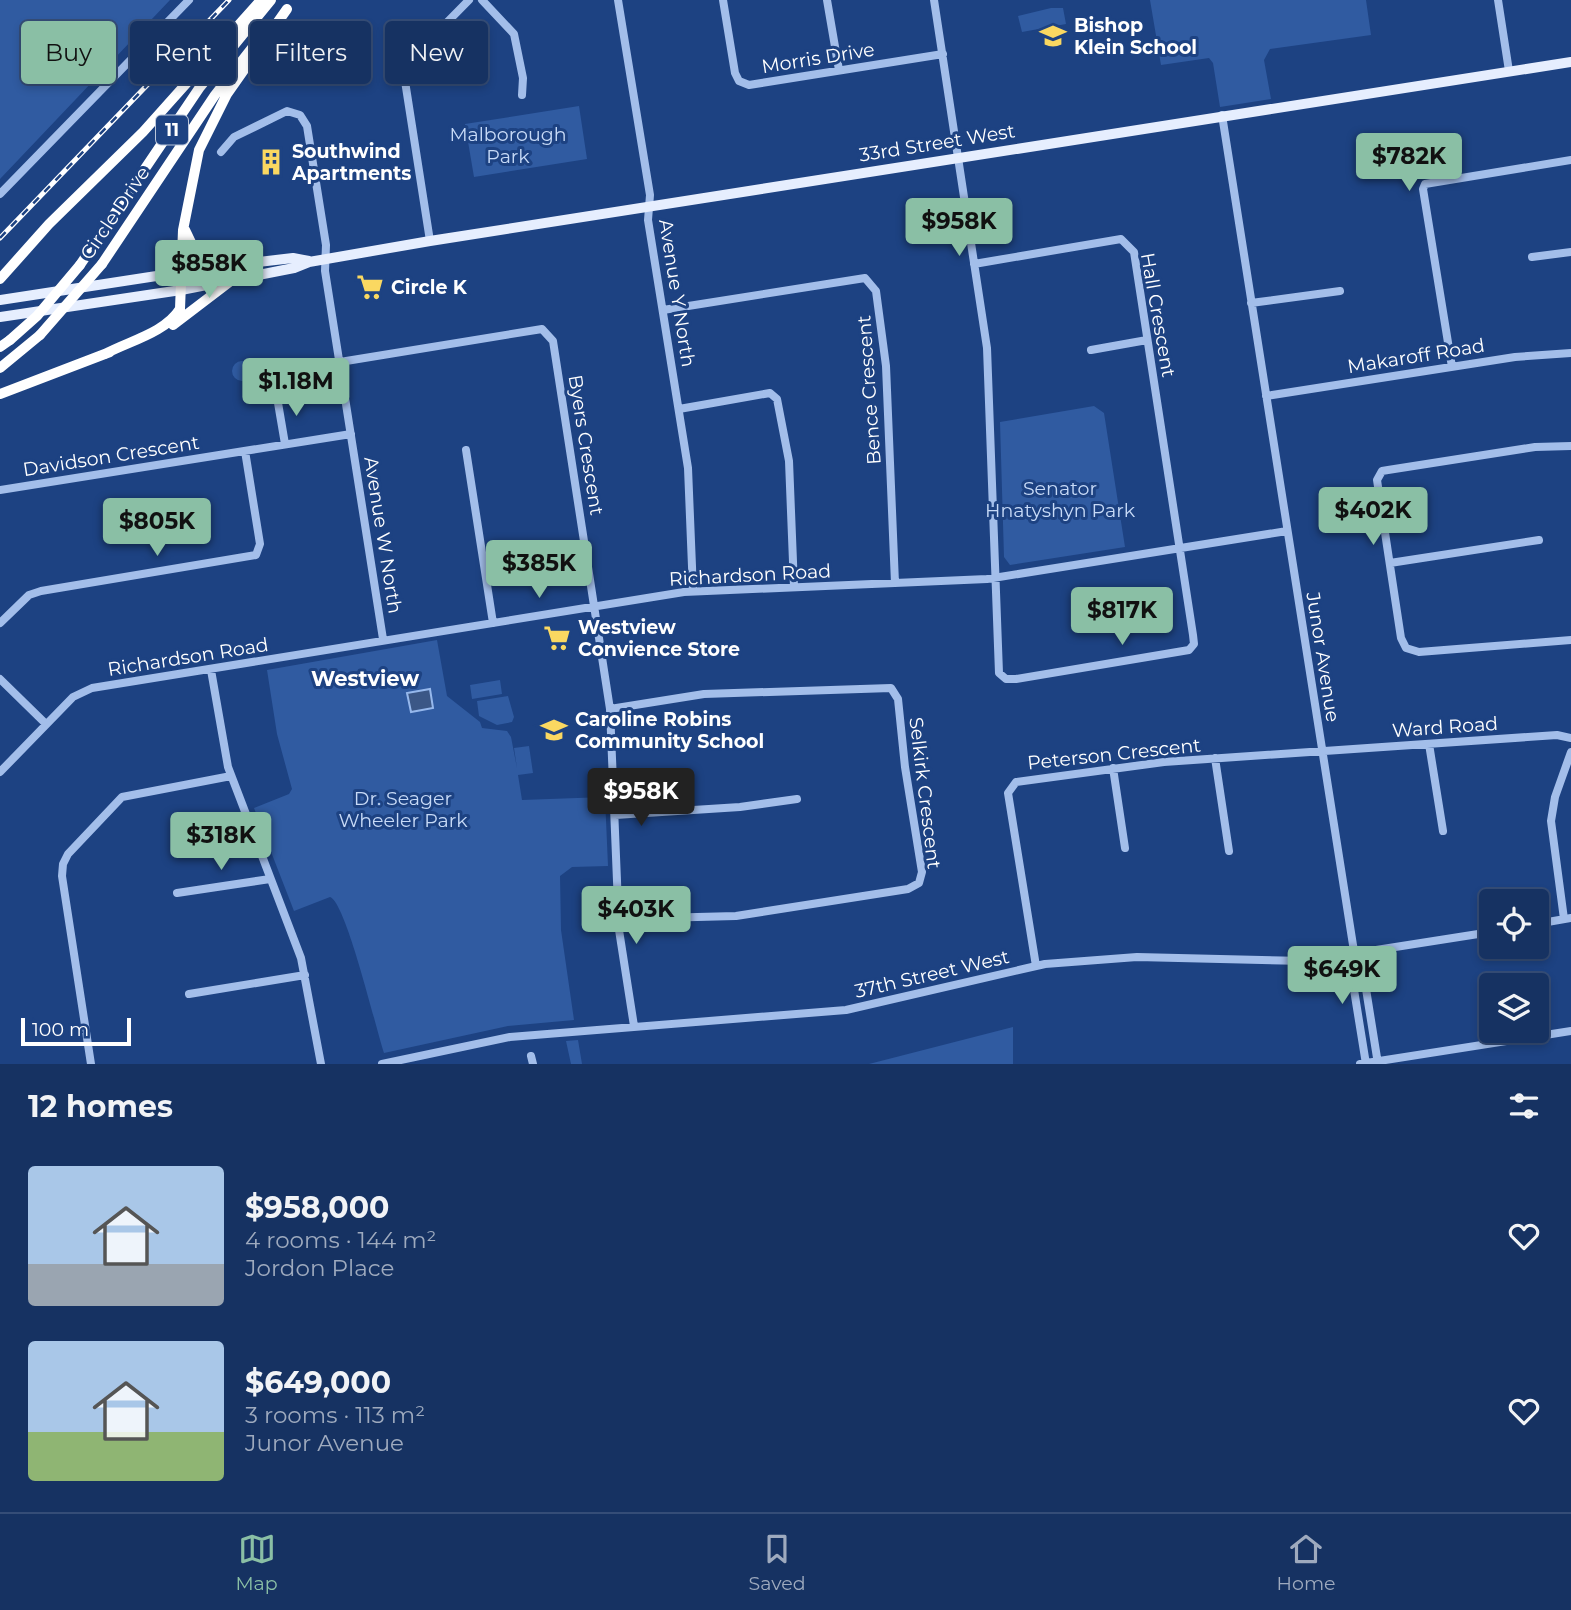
<!DOCTYPE html>
<html lang="en">
<head>
<meta charset="utf-8">
<style>
  body { margin:0; font-family:Montserrat,sans-serif; background:#233e6b; color:#f1f3f6; height:100vh; display:flex; flex-direction:column; font-size:26px; white-space:nowrap }
  * { box-sizing:border-box; margin:0 }
  p { font-size:23px; color:#9eaabe }
  .icon { flex:none; width:38px; height:38px; fill:none; stroke:currentColor; stroke-width:2; stroke-linecap:round; stroke-linejoin:round }
  .map { position:relative; height:1064px; overflow:hidden }
  .side { display:flex; flex-direction:column; background:#163262; flex:1 }
  .side>* { flex:none }
  .top-card { position:absolute; left:21px; top:21px; width:700px; height:63px; display:flex; gap:14px }
  .buttons { position:absolute; left:1479px; top:889px; display:grid; gap:14px }
  .buttons a { display:grid; place-items:center; width:70px; height:70px; border-radius:7px; background:#163262; box-shadow:0 4px 10px #0003,0 0 0 2px #354d77; font-size:35px }
  .scale { position:absolute; left:21px; bottom:18px; width:110px; box-sizing:border-box; padding-left:7px; border:4px solid #fff; border-top:0; font-size:19px; line-height:24px; white-space:nowrap; color:#fff; -webkit-text-stroke:5px #1d4282; paint-order:stroke }
  .price { position:absolute; translate:-50% -60px; padding:0 16px; border-radius:7px; background:#8abfa5; color:#111; font-size:23px; line-height:46px; filter:drop-shadow(0 2px 4px #0008) }
  .price::after { content:''; position:absolute; left:50%; top:42px; width:21px; height:16px; margin-left:-10px; background:inherit; clip-path:polygon(0 0,100% 0,50% 100%) }
  .price.active { background:#222; color:#fff }
  ul { padding:0; list-style:none }
  li { display:flex; align-items:center; gap:21px; height:175px; padding:0 28px }
  li span { display:grid; place-items:center; flex:none; width:196px; height:140px; border-radius:7px; color:#555 }
  li>.icon { margin-inline-start:auto }
  span .icon { width:84px; height:84px; fill:#fffc; stroke-width:1 }
  li b { font-size:30px }
  h2 { display:flex; justify-content:space-between; align-items:center; height:84px; padding:0 28px; font-size:30px }
  .pill { padding:0 24px; border-radius:7px; background:#163262; box-shadow:0 4px 10px #0003,0 0 0 2px #354d77; font-size:24px; line-height:63px }
  .pill.active { background:#8abfa5; color:#111 }
  .tabs { display:flex; justify-content:space-around; align-items:center; height:98px; border-top:2px solid #354d77; background:#163262; font-size:19px; color:#9eaabe }
  .tabs a { display:grid; justify-items:center; gap:4px }
  .tabs .active { color:#8abfa5 }
  .map>svg:first-child { display:block }
  .green { fill:#305ba1 }
  .water { fill:#3b5786; stroke:#96b8ec; stroke-width:2 }
  .lines { fill:none; stroke-linecap:round; stroke-linejoin:round }
  .minor { stroke:#a3beea; stroke-width:8 }
  .major { stroke:#e6eefe; stroke-width:10 }
  .highway { stroke:#fff; stroke-width:10 }
  .rail-casing { stroke:#fff; stroke-width:5 }
  .rail { stroke:#1d4282; stroke-width:2.5; stroke-dasharray:8; stroke-linecap:butt }
  .highway-bridge { stroke:#fff; stroke-width:10 }
  .labels { text-anchor:middle; dominant-baseline:central; stroke-width:6; stroke-linejoin:round; paint-order:stroke }
  .shield { fill:#1d4282; stroke:#bbc6da; stroke-width:2 }
  .shield-label { font-size:18px; font-weight:bold; fill:#fff }
  .poi-label { font-size:19px; font-weight:bold; fill:#fff; stroke:#1d4282; text-anchor:start }
  .street-label { font-size:19px; fill:#fff; stroke:#1d4282 }
  .park-label { font-size:19px; fill:#c7daf7; stroke:#1d4282 }
  .neighbourhood-label { font-size:21px; font-weight:bold; fill:#fff; stroke:#1d4282 }
</style>
</head>
<body>
<div class="map">
<svg width="1571" height="1064" viewBox="0 0 1571 1064">
  <rect width="100%" height="100%" fill="#1d4282"/>
  <!-- green -->
  <path class="green" d="M0,0H170L0,179Z
    M1150,0H1366L1371,35L1270,49L1264,60L1271,99L1220,107L1213,63L1209,58L1161,65Z
    M1051,8H1063L1066,24L1022,32L1018,16Z
    M579,106L587,159L474,177L465,124Z
    M232 371a10 10 0 1 1 20 0a10 10 0 1 1-20 0Z
    M1094,406L1104,413L1125,547L1010,565L1004,557L1000,422Z
    M437,640L447,696L480,722L482,728L507,731L511,737L517,768L514,748L529,746L533,773L518,775L522,800L605,797L608,866L572,867L560,876L561,930L574,1020L508,1026L384,1053C376,1029 346,902 330,897L294,911L254,808L289,794L292,789L277,734L267,670Z
    M500,680L502,694L472,699L470,685Z
    M508,696L514,717L512,722L497,725L479,716L477,701Z
    M1013,1027V1064H869Z
    M578,1040L582,1064H571L566,1041Z"/>
  <!-- water -->
  <path class="water" d="M430,689L433,708L411,712L407,693Z"/>
  <g class="lines">
    <!-- minor -->
    <path class="minor" d="M482,0L514,34L523,78L522,95
      M618,0L650,195L648,220L688,468L693,591
      M723,0L735,73L739,81L749,85L943,54
      M827,0L839,70
      M934,0L987,348L999,673L1006,679H1016L1189,650L1194,644L1193,635L1134,252L1121,239L974,264
      M1498,0L1509,71
      M1222,115L1353,945L1355,955L1350,965L1366,1064
      M221,152L234,137L287,111L300,115L307,126L326,245L325,271L383,639
      M0,194L189,0
      M430,241L405,81L407,63L469,0
      M1532,257L1571,252
      M1251,303L1340,291
      M663,310L865,278L876,291L886,366L895,583
      M1091,350L1147,340
      M340,362L542,329L553,341L610,709L619,930L634,1026
      M1452,367L1423,189L1425,184L1571,160
      M1266,396L1515,357L1571,353
      M277,397L285,444
      M679,409L770,393L777,399L789,461L794,587
      M1571,446L1535,447L1388,470L1382,471L1377,480L1401,638L1406,648L1419,652L1571,640
      M466,450L493,623
      M0,490L351,434
      M1390,563L1539,540
      M0,623L29,595L41,591L256,555L260,544L245,451
      M211,670L228,767L301,958L321,1064
      M0,679L46,724
      M610,709L704,694L891,688L898,699L905,767L922,872L919,883L908,889L736,916L619,919
      M1429,744L1443,831
      M1215,758L1229,851
      M1113,768L1125,848
      M0,772L73,697L92,688L684,592L987,579L1287,531
      M615,815L740,807L797,799
      M177,893L270,879
      M1564,919L1551,821L1555,797L1571,752
      M1536,924L1571,918
      M1355,955L1362,964L1378,1064
      M1036,966L1008,793L1016,782L1164,762L1557,735L1571,738
      M189,994L305,975
      M531,1056L533,1064
      M91,1064L62,876L63,864L68,854L122,797L231,776
      M382,1064L510,1037L846,1010L1045,964L1137,957L1306,961L1491,932
      M1360,1064L1571,1031"/>
    <!-- major -->
    <path class="major" d="M0,300L215,267L293,258L309,261
      M0,317L181,290L294,268L309,262L430,241L1571,62"/>
    <!-- highway -->
    <path class="highway" d="M185,230L197,255L215,267
      M102,264L215,95L259,39
      M80,265L200,87L271,0
      M0,279L49,224L143,132L261,0
      M173,325L232,280
      M0,347L10,340
      M105,354C129,341 165,333 180,309L183,230L199,150L227,94L287,9
      M0,368L40,335
      M0,394L110,352"/>
    <!-- rail casing -->
    <g class="rail-casing">
      <path id="rail" d="M0,238L229,0"/>
    </g>
    <!-- rail -->
    <use href="#rail" class="rail"/>
    <!-- highway-bridge -->
    <path class="highway-bridge" d="M40,335L102,264
      M10,340L37,316L80,265"/>
  </g>
  <!-- icons -->
  <defs>
    <g id="school-bare" transform="scale(2.1)"><path d="M0-5L7-2L0 1L-7-2ZM-4 1L0 2.5L4 1V4Q0 6-4 4Z" fill="#fad861" stroke="#1d4282" stroke-width="2.5" paint-order="stroke"/></g>
    <g id="building-bare" transform="scale(2.1)"><path d="M-4-6H4V6H1V3H-1V6H-4ZM-2.5-4.3h1.7v1.8h-1.7ZM.8-4.3h1.7v1.8H.8ZM-2.5-1h1.7V.8h-1.7ZM.8-1h1.7V.8H.8Z" fill="#fad861" stroke="#1d4282" stroke-width="2.5" paint-order="stroke"/></g>
    <g id="supermarket-bare" transform="scale(2.1)"><path d="M-6-5.5h2.5l.6 2H6L4.5 2H-2.5L-4.4-4H-6ZM-1.5 3.2a1.3 1.3 0 1 0 .1 0ZM3 3.2a1.3 1.3 0 1 0 .1 0Z" fill="#fad861" stroke="#1d4282" stroke-width="2.5" paint-order="stroke"/></g>
  </defs>
  <g fill-rule="evenodd">
    <use href="#school-bare" x="1053" y="36"/>
    <use href="#building-bare" x="271" y="162"/>
    <use href="#supermarket-bare" x="370" y="287"/>
    <use href="#supermarket-bare" x="557" y="638"/>
    <use href="#school-bare" x="554" y="730"/>
  </g>
  <g class="labels">
    <!-- shield labels -->
    <rect class="shield" x="156" y="115.5" width="32" height="29" rx="5"/>
    <g class="shield-label">
      <text x="172" y="130">11</text>
    </g>
    <!-- poi labels -->
    <g class="poi-label">
      <text x="1074" y="25">Bishop<tspan x="1074" dy="22">Klein School</tspan></text>
      <text x="292" y="151">Southwind<tspan x="292" dy="22">Apartments</tspan></text>
      <text x="391" y="287">Circle K</text>
      <text x="578" y="627">Westview<tspan x="578" dy="22">Convience Store</tspan></text>
      <text x="575" y="719">Caroline Robins<tspan x="575" dy="22">Community School</tspan></text>
    </g>
    <!-- street labels -->
    <g class="street-label">
      <text transform="translate(818 58) rotate(-9)">Morris Drive</text>
      <text transform="translate(937 143) rotate(-9)">33rd Street West</text>
      <text transform="translate(115 213) rotate(-56)">Circle Drive</text>
      <text transform="translate(677 293) rotate(81)">Avenue Y North</text>
      <text transform="translate(1158 315) rotate(80)">Hall Crescent</text>
      <text transform="translate(1416 356) rotate(-9)">Makaroff Road</text>
      <text transform="translate(869 390) rotate(-94)">Bence Crescent</text>
      <text transform="translate(586 445) rotate(81)">Byers Crescent</text>
      <text transform="translate(111 456) rotate(-9)">Davidson Crescent</text>
      <text transform="translate(383 535) rotate(81)">Avenue W North</text>
      <text transform="translate(750 575) rotate(-3)">Richardson Road</text>
      <text transform="translate(188 657) rotate(-9)">Richardson Road</text>
      <text transform="translate(1323 657) rotate(81)">Junor Avenue</text>
      <text transform="translate(1445 727) rotate(-4)">Ward Road</text>
      <text transform="translate(1114 754) rotate(-6)">Peterson Crescent</text>
      <text transform="translate(925 793) rotate(83)">Selkirk Crescent</text>
      <text transform="translate(932 974) rotate(-13)">37th Street West</text>
    </g>
    <!-- park labels -->
    <g class="park-label">
      <text x="508" y="134">Malborough<tspan x="508" dy="22">Park</tspan></text>
      <text x="1060" y="488">Senator<tspan x="1060" dy="22">Hnatyshyn Park</tspan></text>
      <text x="403" y="798">Dr. Seager<tspan x="403" dy="22">Wheeler Park</tspan></text>
    </g>
    <!-- neighbourhood labels -->
    <g class="neighbourhood-label">
      <text x="365" y="678">Westview</text>
    </g>
  </g>
</svg>
<div class="buttons">
<a><svg class="icon" aria-label="locate" viewBox="0 0 24 24"><circle cx="12" cy="12" r="6"/><path d="M12 2v4M12 18v4M2 12h4M18 12h4"/></svg></a>
<a><svg class="icon" aria-label="layers" viewBox="0 0 24 24"><path d="M12 4l9 5-9 5-9-5zM3 14l9 5 9-5"/></svg></a>
</div>
<div class="scale">100 m</div>
<b class="price" style="left:1409px;top:193px">$782K</b>
<b class="price" style="left:959px;top:258px">$958K</b>
<b class="price" style="left:209px;top:300px">$858K</b>
<b class="price" style="left:296px;top:418px">$1.18M</b>
<b class="price" style="left:1373px;top:547px">$402K</b>
<b class="price" style="left:157px;top:558px">$805K</b>
<b class="price" style="left:539px;top:600px">$385K</b>
<b class="price" style="left:1122px;top:647px">$817K</b>
<b class="price active" style="left:641px;top:828px">$958K</b>
<b class="price" style="left:221px;top:872px">$318K</b>
<b class="price" style="left:636px;top:946px">$403K</b>
<b class="price" style="left:1342px;top:1006px">$649K</b>
<div class="top-card">
<a class="pill active">Buy</a>
<a class="pill">Rent</a>
<a class="pill">Filters</a>
<a class="pill">New</a>
</div>
</div>
<section class="side">
<h2>12 homes<svg class="icon" aria-label="filters" viewBox="0 0 24 24"><path d="M4 7h16M4 17h16"/><circle cx="9" cy="7" r="2"/><circle cx="15" cy="17" r="2"/></svg></h2>
<ul>
<li><span style="background:linear-gradient(#a9c7e8 70%,#9aa5b1 0)"><svg class="icon" aria-label="home" viewBox="0 0 24 24"><path d="M3 11l9-7 9 7M6 9v11h12V9"/></svg></span><div><b>$958,000</b><p>4 rooms · 144 m²</p><p>Jordon Place</p></div><svg class="icon" aria-label="heart" viewBox="0 0 24 24"><path d="M12 20l-8-8c-3-5 5-10 8-4 3-6 11-1 8 4z"/></svg></li>
<li><span style="background:linear-gradient(#a9c7e8 65%,#8fb573 0)"><svg class="icon" aria-label="home" viewBox="0 0 24 24"><path d="M3 11l9-7 9 7M6 9v11h12V9"/></svg></span><div><b>$649,000</b><p>3 rooms · 113 m²</p><p>Junor Avenue</p></div><svg class="icon" aria-label="heart" viewBox="0 0 24 24"><path d="M12 20l-8-8c-3-5 5-10 8-4 3-6 11-1 8 4z"/></svg></li>
</ul>
</section>
<nav class="tabs">
<a class="active"><svg class="icon" aria-label="map" viewBox="0 0 24 24"><path d="M3 6l6-2 6 2 6-2v14l-6 2-6-2-6 2zM9 4v14M15 6v14"/></svg>Map</a>
<a><svg class="icon" aria-label="saved" viewBox="0 0 24 24"><path d="M7 4h10v16l-5-4-5 4z"/></svg>Saved</a>
<a><svg class="icon" aria-label="home" viewBox="0 0 24 24"><path d="M3 11l9-7 9 7M6 9v11h12V9"/></svg>Home</a>
</nav>
</body>
</html>
